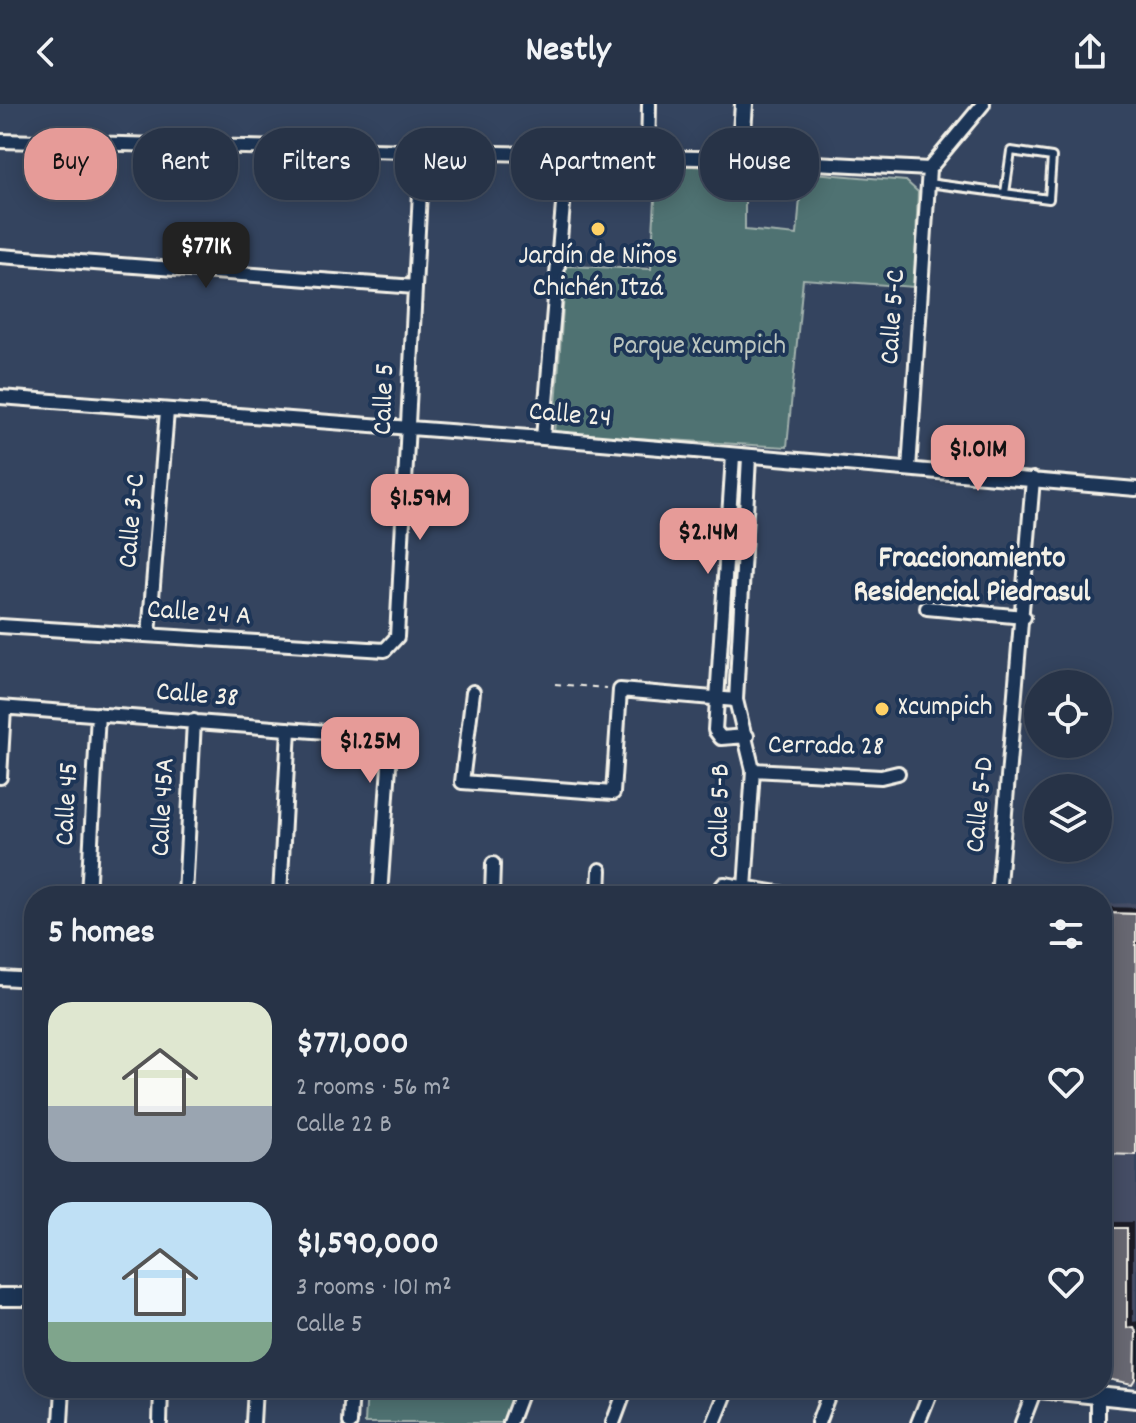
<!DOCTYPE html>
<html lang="en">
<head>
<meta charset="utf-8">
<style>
  body { margin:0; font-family:Dekko,sans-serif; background:#2f3b4e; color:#f1f3f6; height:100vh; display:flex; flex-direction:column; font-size:30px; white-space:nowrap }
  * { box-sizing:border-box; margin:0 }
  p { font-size:26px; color:#a4aab4 }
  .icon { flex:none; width:44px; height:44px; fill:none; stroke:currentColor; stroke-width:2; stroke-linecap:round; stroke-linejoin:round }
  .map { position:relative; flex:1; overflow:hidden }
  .drawer { position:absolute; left:24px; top:782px; width:1088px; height:512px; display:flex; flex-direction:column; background:#273347; border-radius:32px; box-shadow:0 4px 20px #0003,0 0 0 2px #434e60 }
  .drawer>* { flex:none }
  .guide { position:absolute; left:24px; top:24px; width:1088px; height:72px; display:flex; gap:16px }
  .controls { position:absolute; left:1024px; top:566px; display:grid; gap:16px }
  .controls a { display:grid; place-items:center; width:88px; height:88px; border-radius:50%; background:#273347; box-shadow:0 4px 20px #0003,0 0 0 2px #434e60; font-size:40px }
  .price { position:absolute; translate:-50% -68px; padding:0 18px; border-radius:16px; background:#e69b98; color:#111; font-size:26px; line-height:52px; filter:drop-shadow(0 2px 4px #0008) }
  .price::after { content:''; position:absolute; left:50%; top:48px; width:24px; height:18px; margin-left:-12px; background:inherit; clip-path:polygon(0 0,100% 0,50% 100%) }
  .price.selected { background:#222; color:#fff }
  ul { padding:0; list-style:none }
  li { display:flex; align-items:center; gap:24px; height:200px; padding:0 24px }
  li span { display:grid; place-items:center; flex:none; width:224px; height:160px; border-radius:24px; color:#555 }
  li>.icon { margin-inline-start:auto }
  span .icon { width:96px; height:96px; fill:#fffc; stroke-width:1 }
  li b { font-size:34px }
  h2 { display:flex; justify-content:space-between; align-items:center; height:96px; padding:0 24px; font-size:34px }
  .tag { padding:0 28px; border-radius:32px; background:#273347; box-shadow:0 4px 20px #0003,0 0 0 2px #434e60; font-size:28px; line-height:72px }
  .tag.selected { background:#e69b98; color:#111 }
  header { display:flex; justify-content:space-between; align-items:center; height:104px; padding:0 24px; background:#273347; font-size:36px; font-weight:700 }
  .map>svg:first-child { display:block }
  .built { fill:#444e65 }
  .green { fill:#507272; stroke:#a2b2ad; stroke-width:2 }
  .building { fill:#686772; stroke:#f4f1e8; stroke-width:2; filter:url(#shadow) }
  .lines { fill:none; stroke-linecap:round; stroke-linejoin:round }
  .service-casing { stroke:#f4f1e8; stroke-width:12 }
  .minor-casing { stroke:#f4f1e8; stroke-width:18 }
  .tertiary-casing { stroke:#f4f1e8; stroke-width:22 }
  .path { stroke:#f4f1e8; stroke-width:2; stroke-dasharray:6 6; stroke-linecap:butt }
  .service { stroke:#1d3557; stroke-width:6 }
  .minor { stroke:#1d3557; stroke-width:12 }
  .tertiary { stroke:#1d3557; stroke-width:16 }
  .poi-dot { fill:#ffd166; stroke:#1d3557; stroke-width:3 }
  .labels { text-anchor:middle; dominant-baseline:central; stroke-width:8; stroke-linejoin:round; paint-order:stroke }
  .poi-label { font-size:28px; fill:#f4f1e8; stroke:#1d3557 }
  .street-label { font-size:28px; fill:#f4f1e8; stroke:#1d3557 }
  .park-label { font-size:28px; fill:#bbc5bf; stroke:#1d3557 }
  .neighbourhood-label { font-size:30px; font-weight:bold; fill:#f4f1e8; stroke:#1d3557 }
</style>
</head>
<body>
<header><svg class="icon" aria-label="back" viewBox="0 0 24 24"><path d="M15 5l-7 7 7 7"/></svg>Nestly<svg class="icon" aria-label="share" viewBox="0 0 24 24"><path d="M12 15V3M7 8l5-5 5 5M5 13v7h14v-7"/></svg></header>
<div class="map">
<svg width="1136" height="1319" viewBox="0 0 1136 1319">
  <defs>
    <filter id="shadow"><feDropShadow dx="5" dy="-5" stdDeviation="0" flood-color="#0009"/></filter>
  </defs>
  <rect width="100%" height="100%" fill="#34445f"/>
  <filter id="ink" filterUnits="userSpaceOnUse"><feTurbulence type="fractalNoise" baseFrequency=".0125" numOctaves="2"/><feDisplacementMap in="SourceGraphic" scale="16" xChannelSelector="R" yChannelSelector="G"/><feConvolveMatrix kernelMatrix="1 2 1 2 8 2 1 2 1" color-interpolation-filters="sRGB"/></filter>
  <g filter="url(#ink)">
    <!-- built -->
    <path class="built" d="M1136,799V1281L1102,1274V800Z"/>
    <!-- green -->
    <path class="green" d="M657,60L745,65V126L797,131L802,68L906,77L918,88L914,183L803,175L787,343L554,329L566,162L651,165Z
      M367,1284H516L503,1319H365Z"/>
    <!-- building -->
    <path class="building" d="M1102,809L1136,810V1051L1102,1050Z
      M1102,1124H1127V1224L1134,1223L1136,1228L1135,1275L1132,1280L1102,1274Z"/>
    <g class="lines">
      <!-- service casing -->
      <g class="service-casing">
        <path id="service" d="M928,79L1049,95L1052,53L1011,47L1005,89"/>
      </g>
      <!-- minor casing -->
      <g class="minor-casing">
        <path id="minor" d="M0,37L740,55L929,65
          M648,53L649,0
          M929,65L983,0
          M0,152L415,183
          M0,293L543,334L1136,385
          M543,334L567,54
          M733,352L715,626L721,634L747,632
          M909,365L929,65
          M927,504L1024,513
          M0,522L385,546L397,533L422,49
          M149,531L167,307
          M473,588L462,678L613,689L620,586L736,596L753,666L745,784
          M736,596L749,353
          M0,603L391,633L380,792
          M753,666L881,673L898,669
          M0,673L4,604
          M88,792L98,610
          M185,792L194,617
          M280,792L289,625
          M492,792L493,760
          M599,792L600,766
          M714,792L724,780L796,792
          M998,792L1033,375
          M0,874L34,876
          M61,1319L63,1284
          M160,1319L161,1284
          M253,1319L255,1284
          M350,1319L352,1284
          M510,1319L523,1284
          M613,1319L626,1284
          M714,1319L728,1284
          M818,1319L831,1284
          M918,1319L932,1284
          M1022,1319L1035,1285
          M1098,1319V1291"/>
      </g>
      <!-- tertiary casing -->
      <g class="tertiary-casing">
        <path id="tertiary" d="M740,55L744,0
          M0,1193H34
          M1030,1284L1136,1295"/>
      </g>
      <!-- path -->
      <path class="path" d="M555,580L607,584"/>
      <!-- service -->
      <use href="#service" class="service"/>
      <!-- minor -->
      <use href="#minor" class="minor"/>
      <!-- tertiary -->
      <use href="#tertiary" class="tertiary"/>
    </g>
  </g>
  <!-- markers -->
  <g class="poi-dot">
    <circle cx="598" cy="125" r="8"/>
    <circle cx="882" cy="605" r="8"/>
  </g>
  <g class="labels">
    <!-- poi labels -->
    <g class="poi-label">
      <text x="598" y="154">Jardín de Niños<tspan x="598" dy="32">Chichén Itzá</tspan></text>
      <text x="898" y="605" text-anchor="start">Xcumpich</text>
    </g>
    <!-- street labels -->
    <g class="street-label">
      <text transform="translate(895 213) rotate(-86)">Calle 5-C</text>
      <text transform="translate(386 295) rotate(-88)">Calle 5</text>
      <text transform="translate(570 313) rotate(5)">Calle 24</text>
      <text transform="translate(134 417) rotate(-85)">Calle 3-C</text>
      <text transform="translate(199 511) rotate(4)">Calle 24 A</text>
      <text transform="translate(197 593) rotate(5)">Calle 38</text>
      <text transform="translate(826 644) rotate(1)">Cerrada 28</text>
      <text transform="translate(69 700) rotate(-87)">Calle 45</text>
      <text transform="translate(982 701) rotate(-84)">Calle 5-D</text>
      <text transform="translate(165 703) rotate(-87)">Calle 45A</text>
      <text transform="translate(722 707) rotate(-89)">Calle 5-B</text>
    </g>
    <!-- park labels -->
    <g class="park-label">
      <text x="699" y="244">Parque Xcumpich</text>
    </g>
    <!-- neighbourhood labels -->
    <g class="neighbourhood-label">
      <text x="972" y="456">Fraccionamiento<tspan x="972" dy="34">Residencial Piedrasul</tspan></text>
    </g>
  </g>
</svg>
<div class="controls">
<a><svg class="icon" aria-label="locate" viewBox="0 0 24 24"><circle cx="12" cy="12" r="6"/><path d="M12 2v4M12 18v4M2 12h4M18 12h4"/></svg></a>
<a><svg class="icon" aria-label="layers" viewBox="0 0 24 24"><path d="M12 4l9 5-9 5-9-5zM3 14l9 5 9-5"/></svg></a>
</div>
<b class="price selected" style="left:206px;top:186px">$771K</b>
<b class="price" style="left:978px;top:389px">$1.01M</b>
<b class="price" style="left:420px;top:438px">$1.59M</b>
<b class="price" style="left:708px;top:472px">$2.14M</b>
<b class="price" style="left:370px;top:681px">$1.25M</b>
<div class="guide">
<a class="tag selected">Buy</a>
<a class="tag">Rent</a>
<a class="tag">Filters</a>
<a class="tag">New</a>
<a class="tag">Apartment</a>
<a class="tag">House</a>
</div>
<section class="drawer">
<h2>5 homes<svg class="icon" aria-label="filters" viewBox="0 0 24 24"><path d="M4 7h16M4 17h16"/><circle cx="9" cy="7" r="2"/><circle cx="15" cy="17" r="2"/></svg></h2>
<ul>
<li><span style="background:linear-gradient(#dfe7d0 65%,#9aa5b1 0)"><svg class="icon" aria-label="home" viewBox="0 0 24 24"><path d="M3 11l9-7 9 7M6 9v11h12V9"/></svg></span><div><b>$771,000</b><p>2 rooms · 56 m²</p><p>Calle 22 B</p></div><svg class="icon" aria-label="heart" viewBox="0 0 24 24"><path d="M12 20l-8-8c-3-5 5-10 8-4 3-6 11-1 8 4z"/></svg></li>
<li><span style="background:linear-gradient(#bfe0f5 75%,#7fa58c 0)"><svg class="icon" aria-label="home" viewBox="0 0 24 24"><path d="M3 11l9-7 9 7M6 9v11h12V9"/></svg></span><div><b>$1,590,000</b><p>3 rooms · 101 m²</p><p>Calle 5</p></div><svg class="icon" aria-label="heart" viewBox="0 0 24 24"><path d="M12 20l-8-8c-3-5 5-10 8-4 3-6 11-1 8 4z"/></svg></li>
</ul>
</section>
</div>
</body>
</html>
